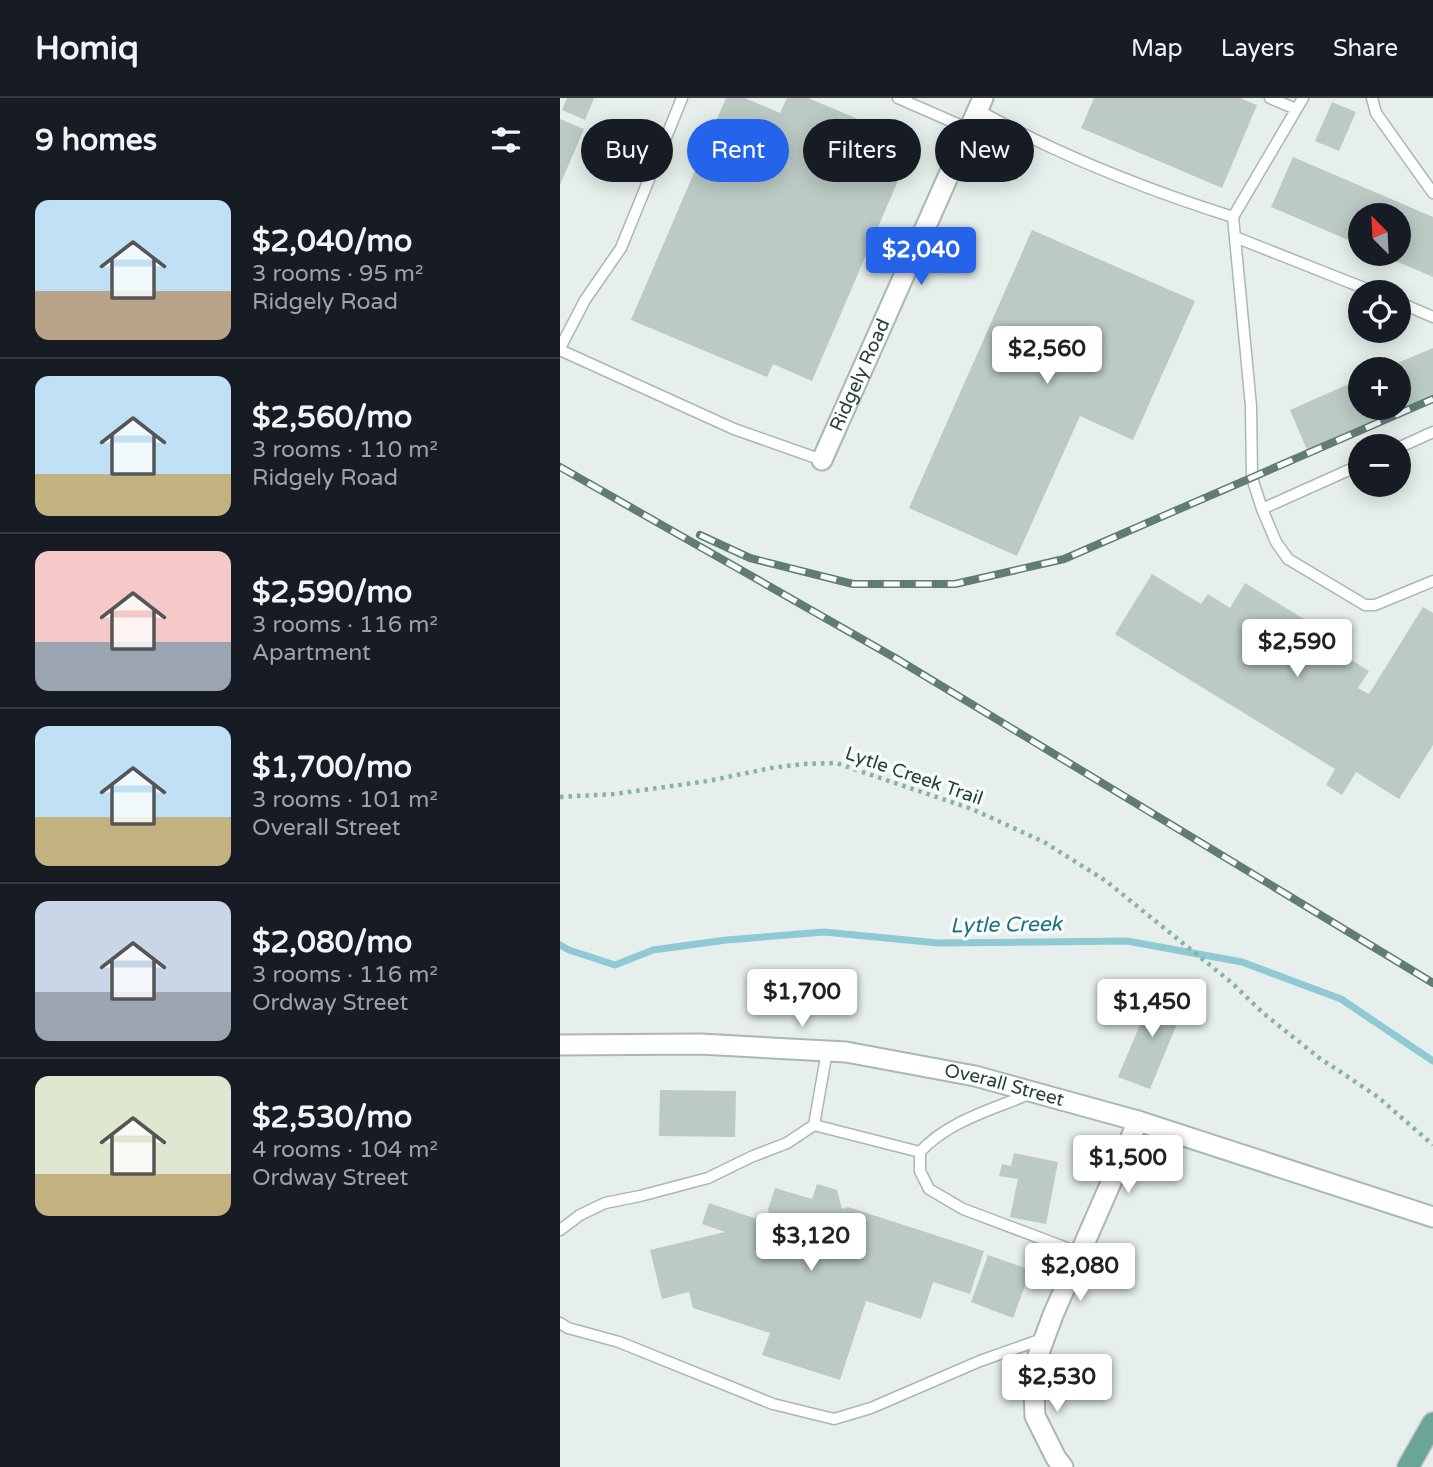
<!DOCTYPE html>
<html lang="en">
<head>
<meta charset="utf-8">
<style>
  body { margin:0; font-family:"Varela Round",sans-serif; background:#242831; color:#f1f3f6; height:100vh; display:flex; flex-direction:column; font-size:26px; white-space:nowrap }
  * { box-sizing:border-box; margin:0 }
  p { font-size:23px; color:#9ea1a6 }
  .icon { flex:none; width:38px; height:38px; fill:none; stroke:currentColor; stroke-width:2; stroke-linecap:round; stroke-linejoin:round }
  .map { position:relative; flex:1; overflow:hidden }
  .side { display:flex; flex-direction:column; background:#171b24; width:560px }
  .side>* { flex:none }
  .guide { position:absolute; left:21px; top:21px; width:665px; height:63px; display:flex; gap:14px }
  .needle { width:46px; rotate:336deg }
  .tools { position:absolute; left:788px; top:105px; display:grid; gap:14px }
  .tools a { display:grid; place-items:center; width:63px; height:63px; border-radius:50%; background:#171b24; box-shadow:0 4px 18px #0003; font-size:35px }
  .price { position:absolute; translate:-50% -60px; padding:0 16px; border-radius:7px; background:#fff; color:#222; font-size:23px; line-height:46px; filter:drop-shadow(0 2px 4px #0008) }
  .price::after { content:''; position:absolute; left:50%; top:42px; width:21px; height:16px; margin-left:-10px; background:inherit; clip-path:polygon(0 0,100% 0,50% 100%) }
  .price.current { background:#2563eb; color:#fff }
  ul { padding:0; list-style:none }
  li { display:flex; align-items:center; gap:21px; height:175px; padding:0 35px }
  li+li { border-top:2px solid #363941 }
  li span { display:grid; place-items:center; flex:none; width:196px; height:140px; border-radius:14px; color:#555 }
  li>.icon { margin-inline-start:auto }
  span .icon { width:84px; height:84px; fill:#fffc; stroke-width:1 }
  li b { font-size:30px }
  h2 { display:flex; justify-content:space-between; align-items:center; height:84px; padding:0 35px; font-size:30px }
  .chip { padding:0 24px; border-radius:32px; background:#171b24; box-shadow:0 4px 18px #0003; font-size:24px; line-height:63px }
  .chip.current { background:#2563eb; color:#fff }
  header { display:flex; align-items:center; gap:42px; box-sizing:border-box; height:98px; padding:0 35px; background:#171b24; border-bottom:2px solid #363941 }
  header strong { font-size:33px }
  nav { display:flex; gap:38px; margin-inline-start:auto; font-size:24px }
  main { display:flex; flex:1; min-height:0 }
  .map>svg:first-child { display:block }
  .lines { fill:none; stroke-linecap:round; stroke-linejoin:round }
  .stream { stroke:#8ec9d4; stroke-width:7 }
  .building { fill:#bbcac4 }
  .lane-casing { stroke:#a8b8b2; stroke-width:13 }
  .street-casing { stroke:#a8b8b2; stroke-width:23 }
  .primary-casing { stroke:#c2cac8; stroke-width:24 }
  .path { stroke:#86b3a5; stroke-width:4.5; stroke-dasharray:3.5 5; stroke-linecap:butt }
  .lane { stroke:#fff; stroke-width:10 }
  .street { stroke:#fff; stroke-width:19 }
  .primary { stroke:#6aa596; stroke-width:21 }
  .rail-casing { stroke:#5f7d75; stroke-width:8 }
  .rail { stroke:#f7fbf9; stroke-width:5; stroke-dasharray:16; stroke-linecap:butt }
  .labels { text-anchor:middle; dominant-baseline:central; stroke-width:7; stroke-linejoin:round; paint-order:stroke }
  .street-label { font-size:19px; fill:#24423a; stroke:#f7fbf9 }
  .water-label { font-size:21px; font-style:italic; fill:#1c6f80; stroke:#f7fbf9 }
</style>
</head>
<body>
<header>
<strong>Homiq</strong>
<nav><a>Map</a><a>Layers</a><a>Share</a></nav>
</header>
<main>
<section class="side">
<h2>9 homes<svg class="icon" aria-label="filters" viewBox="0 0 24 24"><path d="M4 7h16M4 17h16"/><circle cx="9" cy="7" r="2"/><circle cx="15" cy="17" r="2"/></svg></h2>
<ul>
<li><span style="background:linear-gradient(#bfe0f5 65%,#b9a48a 0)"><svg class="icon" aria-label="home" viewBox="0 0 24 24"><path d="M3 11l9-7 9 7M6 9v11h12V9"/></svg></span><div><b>$2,040/mo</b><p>3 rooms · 95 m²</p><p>Ridgely Road</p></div></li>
<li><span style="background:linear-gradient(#bfe0f5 70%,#c2b280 0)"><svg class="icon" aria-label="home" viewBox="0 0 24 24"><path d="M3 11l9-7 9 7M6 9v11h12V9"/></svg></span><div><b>$2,560/mo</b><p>3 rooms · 110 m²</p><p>Ridgely Road</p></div></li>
<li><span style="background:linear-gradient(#f6c9c9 65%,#9aa5b1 0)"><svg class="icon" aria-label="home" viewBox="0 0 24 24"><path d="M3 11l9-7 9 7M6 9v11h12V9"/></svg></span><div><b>$2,590/mo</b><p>3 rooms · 116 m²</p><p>Apartment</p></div></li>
<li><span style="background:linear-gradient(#bfe0f5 65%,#c2b280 0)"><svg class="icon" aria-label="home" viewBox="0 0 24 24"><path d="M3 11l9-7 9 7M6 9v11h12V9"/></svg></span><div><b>$1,700/mo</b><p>3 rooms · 101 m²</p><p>Overall Street</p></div></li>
<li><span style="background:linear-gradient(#c9d6e8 65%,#9aa5b1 0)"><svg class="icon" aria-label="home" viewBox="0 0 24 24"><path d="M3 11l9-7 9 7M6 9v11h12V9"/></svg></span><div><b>$2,080/mo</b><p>3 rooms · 116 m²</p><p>Ordway Street</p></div></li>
<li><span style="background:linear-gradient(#dfe7d0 70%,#c2b280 0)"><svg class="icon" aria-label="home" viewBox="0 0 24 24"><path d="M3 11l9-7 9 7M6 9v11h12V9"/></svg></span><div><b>$2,530/mo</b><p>4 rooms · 104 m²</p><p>Ordway Street</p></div></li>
</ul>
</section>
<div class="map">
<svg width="873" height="1369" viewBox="0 0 873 1369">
  <rect width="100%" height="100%" fill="#e6efeb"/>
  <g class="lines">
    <!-- stream -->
    <path class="stream" d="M0,847L9,852L55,867L93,852L166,842L264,834L378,845L567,843L682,864L781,901L873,963"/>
  </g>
  <!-- building -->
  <path class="building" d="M7,0H34L25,22L2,12Z
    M166,0H185L220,15L227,0H248L305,24L297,43L346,64L252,283L213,266L207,279L71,222Z
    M534,0H680L697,7L662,90L521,30Z
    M772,4L796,14L779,53L755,43Z
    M0,21L24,31L0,87Z
    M733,59L873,119V179L819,156H838V117H800V147L711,109Z
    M472,132L635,203L573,342L520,318L457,458L349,410Z
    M873,250V297L747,352L730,312L800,281V310H838V271H823Z
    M592,476L641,506L648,496L670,510L685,485L783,545L777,553L809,573L798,590L809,596L863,509L873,515V647L839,701L796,674L782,697L766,687L775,671L555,536Z
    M595,891L626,904L590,991L558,979Z
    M100,992L176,993L175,1039L99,1038Z
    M454,1055L498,1064L486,1126L450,1119L458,1081L439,1078L442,1066L451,1068Z
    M257,1086L277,1092L282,1111L288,1109L424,1153L410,1196L373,1184L361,1221L306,1203L280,1282L202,1257L210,1235L133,1210L129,1194L102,1201L90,1152L165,1134L142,1126L149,1105L203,1123L210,1121L208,1111L215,1090L252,1101Z
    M428,1157L471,1172L453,1220L411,1204Z"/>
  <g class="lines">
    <!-- lane casing -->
    <g class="lane-casing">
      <path id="lane" d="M338,0L409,31
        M710,0L736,11
        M812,0L816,15L873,95
        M418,12C498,57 585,91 673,119L743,0
        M673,119L691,308L692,380L702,411L716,444L728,461L805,507H815L873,483
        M675,139L814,194
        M838,204L873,219
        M0,250L25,202L61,150L122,0
        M0,252L174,331L262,362
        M838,350L873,334
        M702,411L800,367
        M254,1027L360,1054V1073L369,1091L403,1111L520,1155
        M360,1054C388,1023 432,1012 469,996
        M0,1132L20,1117L45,1105L80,1098L148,1080L191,1059L227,1045L254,1027L267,953
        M0,1225L8,1230L59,1244L213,1306L274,1321L311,1310L420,1263L485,1240"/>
    </g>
    <!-- street casing -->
    <g class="street-casing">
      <g id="street">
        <path id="s1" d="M262,362L423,0"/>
        <path id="s2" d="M0,947L140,946L286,954L415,978L578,1023L873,1119"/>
        <path d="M503,1369L496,1360L475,1318L473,1271L493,1217L578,1023"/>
      </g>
    </g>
    <!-- primary casing -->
    <g class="primary-casing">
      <path id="primary" d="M848,1369L873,1325"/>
    </g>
    <!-- path -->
    <path class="path" d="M0,699L54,696L148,683L211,670L243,666L276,665L412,711L484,744L546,783L672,885L703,915L758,959L818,999L873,1047"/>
    <!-- lane -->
    <use href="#lane" class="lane"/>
    <!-- street -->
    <use href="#street" class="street"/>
    <!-- primary -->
    <use href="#primary" class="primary"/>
    <!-- rail casing -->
    <g class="rail-casing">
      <path id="rail" d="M0,369L337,561L873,885
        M140,437L190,460L293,486H395L504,461L873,301"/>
    </g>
    <!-- rail -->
    <use href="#rail" class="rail"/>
  </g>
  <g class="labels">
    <!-- street labels -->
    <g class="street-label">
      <text stroke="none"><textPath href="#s1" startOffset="93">Ridgely Road</textPath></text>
      <text transform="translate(354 678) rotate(19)">Lytle Creek Trail</text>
      <text stroke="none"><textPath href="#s2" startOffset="448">Overall Street</textPath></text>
    </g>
    <!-- water labels -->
    <g class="water-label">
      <text transform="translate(446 827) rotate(-1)">Lytle Creek</text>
    </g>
  </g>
</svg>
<div class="tools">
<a><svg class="needle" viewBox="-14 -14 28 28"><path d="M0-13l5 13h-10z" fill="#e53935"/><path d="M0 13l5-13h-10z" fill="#9ea1a6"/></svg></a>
<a><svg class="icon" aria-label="locate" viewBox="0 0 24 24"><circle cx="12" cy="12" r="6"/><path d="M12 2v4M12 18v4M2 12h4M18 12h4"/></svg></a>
<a>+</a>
<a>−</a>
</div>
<b class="price current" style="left:361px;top:189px">$2,040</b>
<b class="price" style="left:487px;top:288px">$2,560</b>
<b class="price" style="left:737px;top:581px">$2,590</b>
<b class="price" style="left:242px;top:931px">$1,700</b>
<b class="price" style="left:592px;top:941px">$1,450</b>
<b class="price" style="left:568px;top:1097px">$1,500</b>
<b class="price" style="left:251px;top:1175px">$3,120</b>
<b class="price" style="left:520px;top:1205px">$2,080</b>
<b class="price" style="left:497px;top:1316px">$2,530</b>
<div class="guide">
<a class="chip">Buy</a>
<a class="chip current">Rent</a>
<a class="chip">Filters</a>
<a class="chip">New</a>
</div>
</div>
</main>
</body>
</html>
